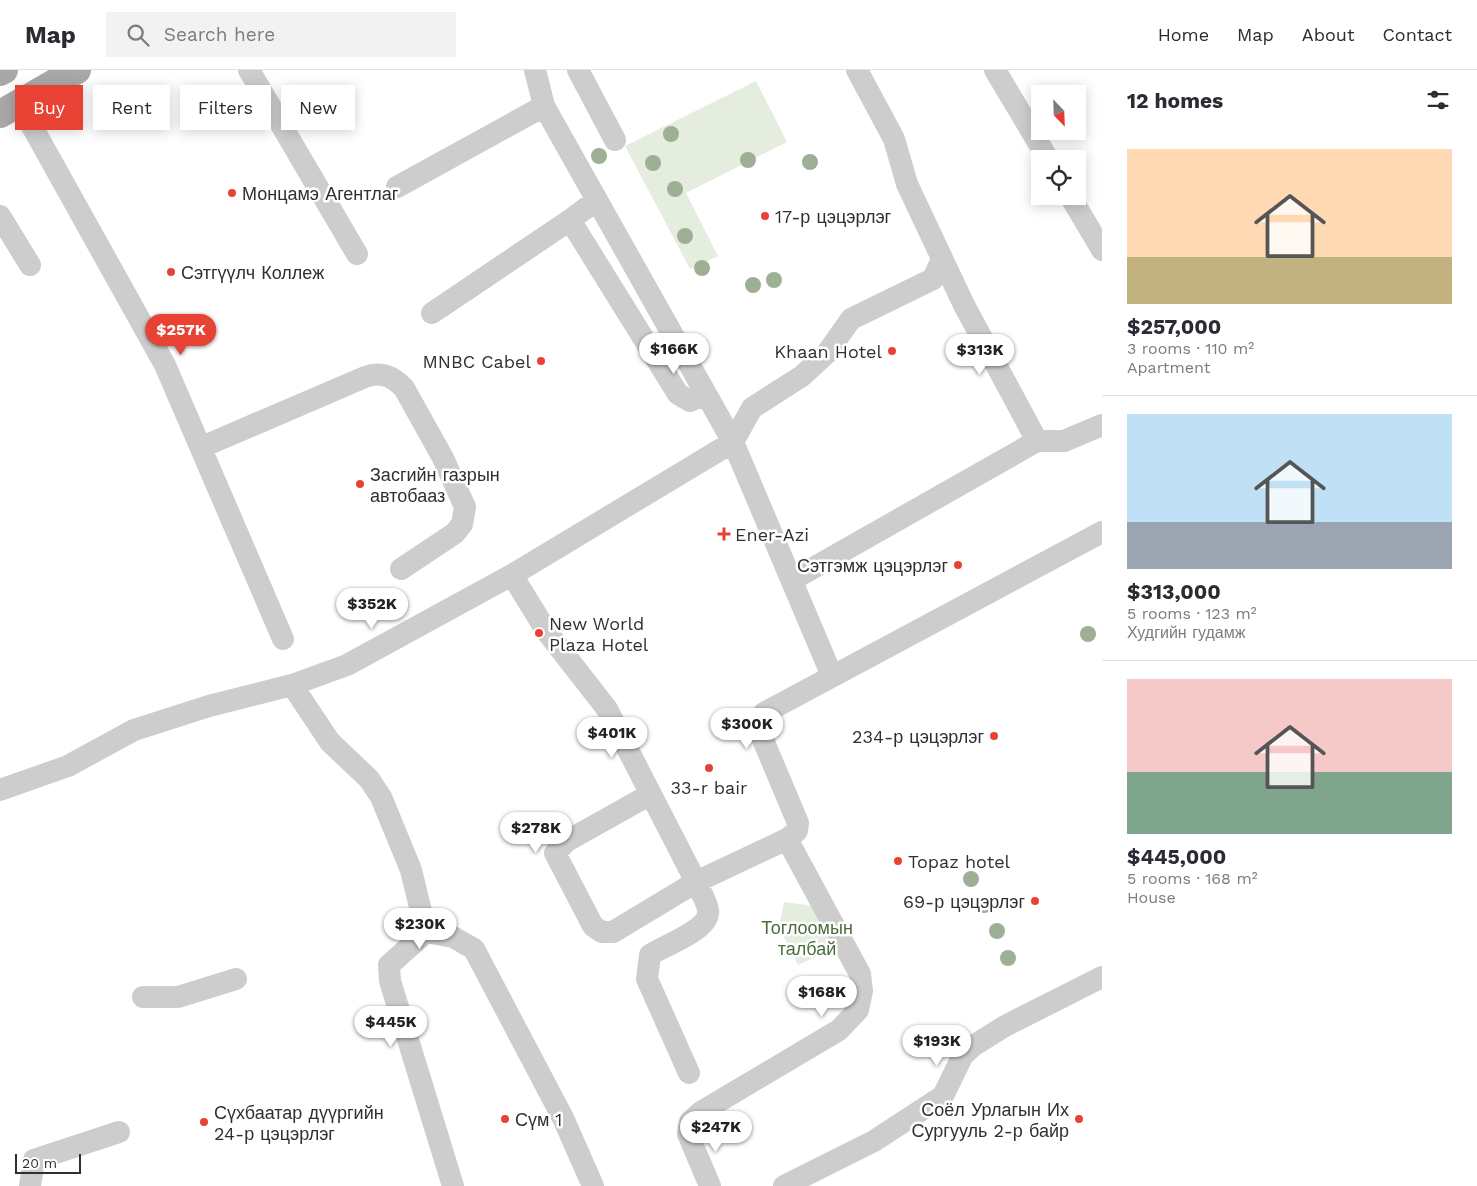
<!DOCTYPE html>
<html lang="en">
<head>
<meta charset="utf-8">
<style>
  body { margin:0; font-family:"Work Sans",sans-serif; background:#f2f2f3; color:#2b2b33; height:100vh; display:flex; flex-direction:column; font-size:19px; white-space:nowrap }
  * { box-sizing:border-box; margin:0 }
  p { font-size:16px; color:#7c7c81 }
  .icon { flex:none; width:28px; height:28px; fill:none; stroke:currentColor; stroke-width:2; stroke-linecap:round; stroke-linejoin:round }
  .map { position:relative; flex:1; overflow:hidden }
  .sheet { display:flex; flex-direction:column; background:#fff; width:375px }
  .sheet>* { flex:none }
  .hud { position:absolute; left:15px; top:15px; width:475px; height:45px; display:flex; gap:10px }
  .needle { width:32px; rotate:157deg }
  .tools { position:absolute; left:1031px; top:15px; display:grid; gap:10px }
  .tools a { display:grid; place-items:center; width:55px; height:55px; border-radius:0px; background:#fff; box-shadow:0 2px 12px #0003; font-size:25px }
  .scale { position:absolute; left:15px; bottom:12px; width:66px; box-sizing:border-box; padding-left:5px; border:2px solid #303030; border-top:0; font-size:14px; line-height:18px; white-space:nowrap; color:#303030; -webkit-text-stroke:4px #fff; paint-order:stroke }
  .price { position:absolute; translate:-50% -42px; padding:0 11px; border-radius:18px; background:#fff; color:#222; font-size:16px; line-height:32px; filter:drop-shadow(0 1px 2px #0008) }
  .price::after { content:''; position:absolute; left:50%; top:30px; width:15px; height:11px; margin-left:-8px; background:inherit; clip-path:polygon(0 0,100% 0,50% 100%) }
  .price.current { background:#e74233; color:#fff }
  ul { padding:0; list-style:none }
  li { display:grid; align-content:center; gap:10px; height:265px; padding:0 25px }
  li+li { border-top:1px solid #e1e1e2 }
  li span { display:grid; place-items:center; height:155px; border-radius:0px; color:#555 }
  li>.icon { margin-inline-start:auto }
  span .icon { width:90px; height:90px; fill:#fffc; stroke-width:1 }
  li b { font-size:21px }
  h2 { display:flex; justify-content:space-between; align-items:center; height:60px; padding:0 25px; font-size:21px }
  .pill { padding:0 18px; border-radius:0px; background:#fff; box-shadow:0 2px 12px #0003; font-size:18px; line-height:45px }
  .pill.current { background:#e74233; color:#fff }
  header { display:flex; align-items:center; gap:30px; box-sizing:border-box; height:70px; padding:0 25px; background:#fff; border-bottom:1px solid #e1e1e2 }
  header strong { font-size:24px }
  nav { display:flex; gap:28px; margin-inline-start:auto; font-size:18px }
  .search { width:350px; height:45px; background:#f2f2f3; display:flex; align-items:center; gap:12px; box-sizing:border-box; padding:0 18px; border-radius:0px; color:#7c7c81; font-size:19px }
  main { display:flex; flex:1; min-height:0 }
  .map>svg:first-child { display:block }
  .green { fill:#e4edde }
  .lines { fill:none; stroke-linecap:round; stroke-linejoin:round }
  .minor { stroke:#cdcdcd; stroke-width:22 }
  .major { stroke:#a8a8a8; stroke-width:28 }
  .tree { fill:#9daf94 }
  .poi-dot { fill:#e74233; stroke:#fff; stroke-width:2 }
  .labels { text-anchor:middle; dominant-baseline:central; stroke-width:5; stroke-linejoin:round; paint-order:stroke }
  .poi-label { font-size:18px; fill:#303030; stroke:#fff; text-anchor:start }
  .park-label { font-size:18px; fill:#4c6d3d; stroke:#fff }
</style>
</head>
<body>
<header>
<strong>Map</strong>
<div class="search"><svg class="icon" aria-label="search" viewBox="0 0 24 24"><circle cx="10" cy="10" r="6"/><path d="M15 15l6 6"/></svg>Search here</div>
<nav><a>Home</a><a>Map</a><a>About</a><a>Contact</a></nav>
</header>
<main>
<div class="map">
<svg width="1102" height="1116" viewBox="0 0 1102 1116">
  <rect width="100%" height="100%" fill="#fff"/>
  <!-- green -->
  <path class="green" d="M756,11L787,72L686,123L718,186L690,199L625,76Z
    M784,832L815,836L835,878L798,895L779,857Z"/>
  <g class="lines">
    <!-- minor -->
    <path class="minor" d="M249,0L357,184
      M535,0L544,36L733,372L832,606
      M578,0L615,70
      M995,0L1048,89
      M19,33L165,295L283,569
      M397,117L544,36
      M1070,126L1102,180
      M597,130L570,150L678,324L690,331L706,324
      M0,146L30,195
      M432,243L570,150
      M1037,371H1064L1102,355
      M202,377L365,307C381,301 392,306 404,318L443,388L465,437L462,454L455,463L401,499
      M512,505L547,562L607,639L696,812L613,862H602L593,856L555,783L567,771L651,724
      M792,510L1037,371L964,235L907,114L894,69L857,0
      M292,615L330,672L369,709L381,727L411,800L426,862L453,867L474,879L563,1048L593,1116
      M0,720L68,696L134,660L209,636L292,615L347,595L512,505L733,372L752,338L802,306L827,283L851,249L933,209L942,189
      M426,862L389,895L390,911L453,1116
      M143,927H178L236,909
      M689,1003L647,909L650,885C664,875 711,860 708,840C707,831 699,820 696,812L787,769L797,761L798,753L761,665V652L764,643L1102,462
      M30,1116L34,1090L119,1062
      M710,1116L688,1064L690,1052L701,1042L839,960L858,940L862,921L860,904L787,769
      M784,1116L874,1071L943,1026L963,985L973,976L1005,956L1102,907"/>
    <!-- major -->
    <path class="major" d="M0,2L4,0
      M0,44L77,0"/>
  </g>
  <!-- trees -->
  <g class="tree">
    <circle cx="671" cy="64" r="8"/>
    <circle cx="599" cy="86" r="8"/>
    <circle cx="748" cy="90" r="8"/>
    <circle cx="810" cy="92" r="8"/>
    <circle cx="653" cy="93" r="8"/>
    <circle cx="675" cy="119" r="8"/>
    <circle cx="685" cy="166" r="8"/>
    <circle cx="702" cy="198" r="8"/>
    <circle cx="774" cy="210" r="8"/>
    <circle cx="753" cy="215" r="8"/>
    <circle cx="1088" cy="564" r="8"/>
    <circle cx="971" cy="809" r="8"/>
    <circle cx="984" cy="835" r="8"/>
    <circle cx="997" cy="861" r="8"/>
    <circle cx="1008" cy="888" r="8"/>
  </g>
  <!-- markers -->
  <g class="poi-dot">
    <circle cx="232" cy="123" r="5"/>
    <circle cx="765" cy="146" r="5"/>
    <circle cx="171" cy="202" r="5"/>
    <circle cx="892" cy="281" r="5"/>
    <circle cx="541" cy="291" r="5"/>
    <circle cx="360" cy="414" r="5"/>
    <path d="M721.5 456.5h5v5h5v5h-5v5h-5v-5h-5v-5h5z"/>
    <circle cx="958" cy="495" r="5"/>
    <circle cx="539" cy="563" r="5"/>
    <circle cx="994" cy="666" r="5"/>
    <circle cx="709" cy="698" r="5"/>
    <circle cx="898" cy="791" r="5"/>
    <circle cx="1035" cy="831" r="5"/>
    <circle cx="505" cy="1049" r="5"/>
    <circle cx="1079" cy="1049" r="5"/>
    <circle cx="204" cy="1052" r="5"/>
  </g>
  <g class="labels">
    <!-- poi labels -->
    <g class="poi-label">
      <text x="242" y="123">Монцамэ Агентлаг</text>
      <text x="775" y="146">17-р цэцэрлэг</text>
      <text x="181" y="202">Сэтгүүлч Коллеж</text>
      <text x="882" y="281" text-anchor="end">Khaan Hotel</text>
      <text x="531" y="291" text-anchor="end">MNBC Cabel</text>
      <text x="370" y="404">Засгийн газрын<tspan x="370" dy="21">автобааз</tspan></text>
      <text x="735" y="464">Ener-Azi</text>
      <text x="948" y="495" text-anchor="end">Сэтгэмж цэцэрлэг</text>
      <text x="549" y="553">New World<tspan x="549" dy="21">Plaza Hotel</tspan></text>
      <text x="984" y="666" text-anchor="end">234-р цэцэрлэг</text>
      <text x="709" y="717" text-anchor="middle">33-r bair</text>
      <text x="908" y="791">Topaz hotel</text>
      <text x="1025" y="831" text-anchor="end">69-р цэцэрлэг</text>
      <text x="1069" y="1039" text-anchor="end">Соёл Урлагын Их<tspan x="1069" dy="21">Сургууль 2-р байр</tspan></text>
      <text x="214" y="1042">Сүхбаатар дүүргийн<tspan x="214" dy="21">24-р цэцэрлэг</tspan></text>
      <text x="515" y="1049">Сүм 1</text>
    </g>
    <!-- park labels -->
    <g class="park-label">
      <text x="807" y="857">Тоглоомын<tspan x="807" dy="21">талбай</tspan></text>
    </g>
  </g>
</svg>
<div class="tools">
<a><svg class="needle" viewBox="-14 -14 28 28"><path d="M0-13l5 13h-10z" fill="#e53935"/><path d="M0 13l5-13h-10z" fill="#7c7c81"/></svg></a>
<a><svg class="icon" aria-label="locate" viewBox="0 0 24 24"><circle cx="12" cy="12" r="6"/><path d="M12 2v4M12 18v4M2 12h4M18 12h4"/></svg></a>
</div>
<div class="scale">20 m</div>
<b class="price current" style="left:181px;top:286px">$257K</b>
<b class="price" style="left:674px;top:305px">$166K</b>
<b class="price" style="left:980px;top:306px">$313K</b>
<b class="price" style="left:372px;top:560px">$352K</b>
<b class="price" style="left:747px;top:680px">$300K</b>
<b class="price" style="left:612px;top:689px">$401K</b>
<b class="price" style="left:536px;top:784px">$278K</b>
<b class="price" style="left:420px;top:880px">$230K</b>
<b class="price" style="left:822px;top:948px">$168K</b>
<b class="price" style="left:391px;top:978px">$445K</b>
<b class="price" style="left:937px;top:997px">$193K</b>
<b class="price" style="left:716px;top:1083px">$247K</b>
<div class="hud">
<a class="pill current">Buy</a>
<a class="pill">Rent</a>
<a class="pill">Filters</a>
<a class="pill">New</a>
</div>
</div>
<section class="sheet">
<h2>12 homes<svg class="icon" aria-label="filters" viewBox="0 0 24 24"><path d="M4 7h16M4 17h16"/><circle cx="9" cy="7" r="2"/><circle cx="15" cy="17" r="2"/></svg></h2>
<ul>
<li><span style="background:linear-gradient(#ffd9b3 70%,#c2b280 0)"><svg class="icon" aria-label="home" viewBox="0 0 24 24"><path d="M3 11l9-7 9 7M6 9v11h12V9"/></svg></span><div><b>$257,000</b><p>3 rooms · 110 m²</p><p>Apartment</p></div></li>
<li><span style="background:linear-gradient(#bfe0f5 70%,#9aa5b1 0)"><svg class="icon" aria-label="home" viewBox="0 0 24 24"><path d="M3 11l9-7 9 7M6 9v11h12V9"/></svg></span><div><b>$313,000</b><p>5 rooms · 123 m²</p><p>Худгийн гудамж</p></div></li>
<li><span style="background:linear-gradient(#f6c9c9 60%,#7fa58c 0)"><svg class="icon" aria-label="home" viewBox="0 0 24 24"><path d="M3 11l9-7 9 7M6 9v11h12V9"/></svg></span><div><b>$445,000</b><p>5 rooms · 168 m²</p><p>House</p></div></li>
</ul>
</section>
</main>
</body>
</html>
